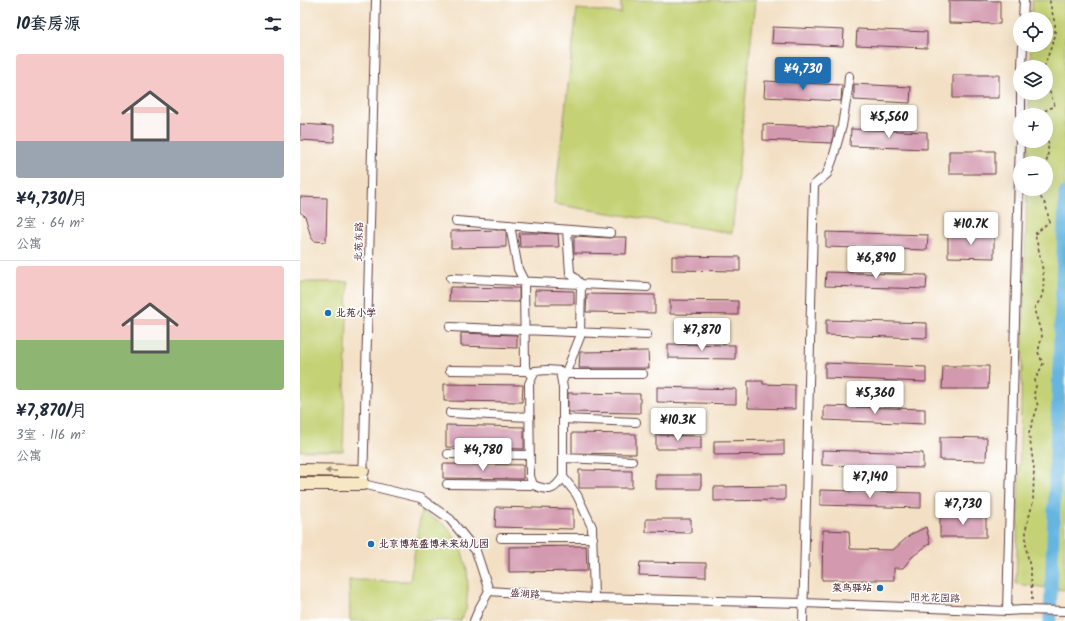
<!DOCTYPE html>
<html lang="zh">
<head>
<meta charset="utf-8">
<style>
  body { margin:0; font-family:Kalam,"LXGW WenKai TC",sans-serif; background:#f6f6f7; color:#1f2937; height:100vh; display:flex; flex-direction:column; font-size:15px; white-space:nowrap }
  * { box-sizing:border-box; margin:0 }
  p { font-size:13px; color:#747a83 }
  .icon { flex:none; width:22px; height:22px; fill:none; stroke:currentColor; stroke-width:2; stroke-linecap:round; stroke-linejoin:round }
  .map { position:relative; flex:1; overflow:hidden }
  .drawer { display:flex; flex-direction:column; background:#fff; width:300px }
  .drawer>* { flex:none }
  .controls { position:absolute; left:713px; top:12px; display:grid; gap:8px }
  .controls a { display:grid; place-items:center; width:40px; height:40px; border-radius:50%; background:#fff; box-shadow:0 4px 16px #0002; font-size:20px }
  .price { position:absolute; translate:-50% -34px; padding:0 9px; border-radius:4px; background:#fff; color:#222; font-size:13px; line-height:26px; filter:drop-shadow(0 1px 2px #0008) }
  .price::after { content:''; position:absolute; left:50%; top:24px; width:12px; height:9px; margin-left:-6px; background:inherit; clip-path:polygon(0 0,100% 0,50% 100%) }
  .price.active { background:#1f6fb2; color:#fff }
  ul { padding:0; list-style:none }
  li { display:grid; align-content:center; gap:8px; height:212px; padding:0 16px }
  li+li { border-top:1px solid #e0e1e3 }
  li span { display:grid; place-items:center; height:124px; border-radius:4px; color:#555 }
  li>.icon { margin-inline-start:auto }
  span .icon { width:72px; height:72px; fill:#fffc; stroke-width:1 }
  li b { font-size:17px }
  h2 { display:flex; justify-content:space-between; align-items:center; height:48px; padding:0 16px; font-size:17px }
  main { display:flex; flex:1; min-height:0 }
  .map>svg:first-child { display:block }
  .green { fill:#c4d274; stroke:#877850 }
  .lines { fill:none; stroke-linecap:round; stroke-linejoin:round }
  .river { stroke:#65b5e0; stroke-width:13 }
  .building { fill:#d399af }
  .minor-casing { stroke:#633c42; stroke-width:10 }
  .secondary-casing { stroke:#633c42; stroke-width:14 }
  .path { stroke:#633c42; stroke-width:1.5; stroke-dasharray:3 3; stroke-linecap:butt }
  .minor { stroke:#fff; stroke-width:8 }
  .secondary { stroke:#f7e8c3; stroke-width:12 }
  .oneway { fill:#a08477 }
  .poi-dot { fill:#1f6fb2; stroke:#fff; stroke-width:1.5 }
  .labels { text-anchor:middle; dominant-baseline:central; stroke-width:3; stroke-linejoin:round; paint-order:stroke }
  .street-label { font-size:10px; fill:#4a1f2b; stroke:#fff }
  .poi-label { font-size:10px; font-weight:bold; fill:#4a1f2b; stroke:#fff; text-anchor:start }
</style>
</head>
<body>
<main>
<section class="drawer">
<h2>10套房源<svg class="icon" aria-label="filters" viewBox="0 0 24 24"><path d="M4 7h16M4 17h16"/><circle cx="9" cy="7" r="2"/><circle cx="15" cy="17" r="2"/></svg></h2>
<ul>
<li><span style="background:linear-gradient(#f6c9c9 70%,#9aa5b1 0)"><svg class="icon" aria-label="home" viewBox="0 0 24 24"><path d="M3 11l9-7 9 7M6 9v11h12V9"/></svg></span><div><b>¥4,730/月</b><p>2室 · 64 m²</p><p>公寓</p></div></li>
<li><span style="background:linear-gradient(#f6c9c9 60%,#8fb573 0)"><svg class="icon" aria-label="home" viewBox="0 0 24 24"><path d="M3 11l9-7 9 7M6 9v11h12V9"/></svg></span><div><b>¥7,870/月</b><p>3室 · 116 m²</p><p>公寓</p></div></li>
</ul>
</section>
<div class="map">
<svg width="765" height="621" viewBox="0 0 765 621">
  <rect width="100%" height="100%" fill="#fff"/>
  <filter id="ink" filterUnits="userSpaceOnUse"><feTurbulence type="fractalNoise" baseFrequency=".025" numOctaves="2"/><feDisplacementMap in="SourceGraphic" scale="8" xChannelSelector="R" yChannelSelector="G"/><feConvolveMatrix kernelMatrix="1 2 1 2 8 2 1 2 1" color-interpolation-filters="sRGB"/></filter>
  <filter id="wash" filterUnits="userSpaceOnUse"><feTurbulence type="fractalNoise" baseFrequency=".012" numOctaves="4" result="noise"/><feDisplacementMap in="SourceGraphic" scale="16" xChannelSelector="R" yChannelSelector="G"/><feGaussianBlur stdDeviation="0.9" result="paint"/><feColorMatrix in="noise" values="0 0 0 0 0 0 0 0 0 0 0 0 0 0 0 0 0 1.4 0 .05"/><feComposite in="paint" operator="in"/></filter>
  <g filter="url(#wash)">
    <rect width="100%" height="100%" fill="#f3e0c4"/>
    <!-- green -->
    <path class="green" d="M321,0H455L432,233L254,204L277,9L321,13Z
      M732,0H765V590L716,584L727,189H746V163H728V141H746V115H729L730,93H746V67H730L731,45H746V19H732Z
      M0,282H48L43,451H0Z
      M121,511L145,525L160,544L167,570L168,588L166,610L160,621H50L49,580L110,581Z"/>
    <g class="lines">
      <!-- river -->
      <path class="river" d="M750,621L765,193"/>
    </g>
    <g id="blocks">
      <!-- building -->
      <path class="building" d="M649,0L700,1V24L649,23Z
        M473,27L544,30L543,46L472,43Z
        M557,29L627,32V48L556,45Z
        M653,75H699V98H653Z
        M465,81L542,85L541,101L464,97Z
        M554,84L611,87L610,103L554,100Z
        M0,124L34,126V142L0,140Z
        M463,124L534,127L533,136L531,143L463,140Z
        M551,129L627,132V149L550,146Z
        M649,151H695V174H649Z
        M0,197L27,198L26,242L14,241L11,237L5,216L0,212Z
        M204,230H205L206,232V247L151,248V231Z
        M526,232L628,235L627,250L526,247Z
        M219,233H237L258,234L259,247H220Z
        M648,234L694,235V258L648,257Z
        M274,236L310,238L313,237H327L326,254L274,253Z
        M372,256L440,257V271L372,270Z
        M526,272L627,275L626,289L525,286Z
        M150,287L219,288V302L149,301Z
        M235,290L274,291V304H235Z
        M287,294L355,295V313L286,312Z
        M370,300L438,301V315L370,314Z
        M526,320L627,323V338L526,335Z
        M161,333L217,335V348L161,346Z
        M368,344L435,345V359L368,358Z
        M348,351L349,368H279L280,352Z
        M525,363L626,367V382L525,378Z
        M643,366H689L688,389H642Z
        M448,381H463V384L495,385V409L448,408Z
        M144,384L223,385L222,402L144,401Z
        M357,387L436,389V404L357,402Z
        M268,393L340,394V413L268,412Z
        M524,406L625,409V424L524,420Z
        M146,425L224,427V449L146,447Z
        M272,433L336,434V454L272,453Z
        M356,435L401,436V449H356Z
        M640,437L687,438L686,461L640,460Z
        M484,440V454L414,455V441Z
        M522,450L623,453V468L522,465Z
        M143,464L223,465V479L143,478Z
        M279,470L332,471V488H279Z
        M356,475H401V489H356Z
        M485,486V500L414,501V487Z
        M520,490L621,493V508L520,505Z
        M196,507L273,509V529L195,527Z
        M640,514H686V537H640Z
        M346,519H391V533L346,532Z
        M626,527L630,543L612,557L603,568H594V580H522L523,530L549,531L550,549L593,550L610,535Z
        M286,546L287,571L209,572V547Z
        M340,562L406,563V577L339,575Z"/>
    </g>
  </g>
  <g filter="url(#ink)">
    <use href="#blocks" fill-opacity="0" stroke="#633c42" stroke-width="1"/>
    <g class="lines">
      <!-- minor casing -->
      <g class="minor-casing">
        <path id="minor" d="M76,0L63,484L120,498L150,519L176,551L189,591
          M723,19L724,0
          M722,67L723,45
          M721,115V93
          M156,221L310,233
          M210,225L218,269L224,281L225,367L232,377
          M151,278L347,287
          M150,327L347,335
          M150,370L227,371
          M265,374H343
          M262,382L280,337V333L281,284L270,273L267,230
          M150,413L230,417
          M263,419L336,422
          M148,454L230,455
          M263,458L332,461
          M263,477C253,492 249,491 233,485L230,476L229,384L235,371L247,370L260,371L263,388V477L277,495L292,527L294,598
          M147,484L233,485
          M201,538H293
          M189,591L294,598L503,603L707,611L723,610L765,611
          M707,611L720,139
          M174,621L179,609L189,591
          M503,621L514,185L527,174L533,158L542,126L548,89L549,76"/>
      </g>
      <!-- secondary casing -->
      <g class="secondary-casing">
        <path id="secondary" d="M0,470L63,471
          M0,484H63"/>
      </g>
      <!-- path -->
      <path class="path" d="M744,67L755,36V24L750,3V0
        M743,115L742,112L755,106L746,82
        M746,129C749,141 749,152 746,164
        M732,600L731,573L726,548V528L733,502L734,469L729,433L738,406L734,394L736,386L735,380L743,364L738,352L742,336L734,309C736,305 739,302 741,298C748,280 739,253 735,234L749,222C747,208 746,200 734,192L737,189"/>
      <!-- minor -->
      <use href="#minor" class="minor"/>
      <!-- secondary -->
      <use href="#secondary" class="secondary"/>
    </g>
    <!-- one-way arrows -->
    <defs><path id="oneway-solid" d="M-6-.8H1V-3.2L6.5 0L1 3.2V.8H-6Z"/></defs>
    <use class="oneway" href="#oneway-solid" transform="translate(31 471) rotate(-179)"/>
  </g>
  <!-- markers -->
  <g class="poi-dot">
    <circle cx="28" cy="313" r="4"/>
    <circle cx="71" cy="544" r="4"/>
    <circle cx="580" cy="588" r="4"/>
  </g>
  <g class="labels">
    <!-- street labels -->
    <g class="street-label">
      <text transform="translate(59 242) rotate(-88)">北苑东路</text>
      <text transform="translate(225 594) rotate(4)">盛湖路</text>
      <text transform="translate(635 598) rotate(2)">阳光花园路</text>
    </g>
    <!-- poi labels -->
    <g class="poi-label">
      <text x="36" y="313">北苑小学</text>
      <text x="79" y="544">北京博苑盛博未来幼儿园</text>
      <text x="572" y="588" text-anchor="end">菜鸟驿站</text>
    </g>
  </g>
</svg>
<div class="controls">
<a><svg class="icon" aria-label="locate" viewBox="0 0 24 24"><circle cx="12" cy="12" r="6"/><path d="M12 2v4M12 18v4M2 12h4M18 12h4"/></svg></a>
<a><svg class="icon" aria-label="layers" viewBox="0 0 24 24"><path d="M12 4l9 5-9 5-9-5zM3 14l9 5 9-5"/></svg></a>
<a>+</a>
<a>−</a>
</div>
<b class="price active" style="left:503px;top:91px">¥4,730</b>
<b class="price" style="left:589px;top:139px">¥5,560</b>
<b class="price" style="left:671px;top:246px">¥10.7K</b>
<b class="price" style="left:576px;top:280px">¥6,890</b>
<b class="price" style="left:402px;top:352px">¥7,870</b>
<b class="price" style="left:575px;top:415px">¥5,360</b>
<b class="price" style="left:378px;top:442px">¥10.3K</b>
<b class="price" style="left:183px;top:472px">¥4,780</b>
<b class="price" style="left:570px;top:499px">¥7,140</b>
<b class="price" style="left:663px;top:526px">¥7,730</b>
</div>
</main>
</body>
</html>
